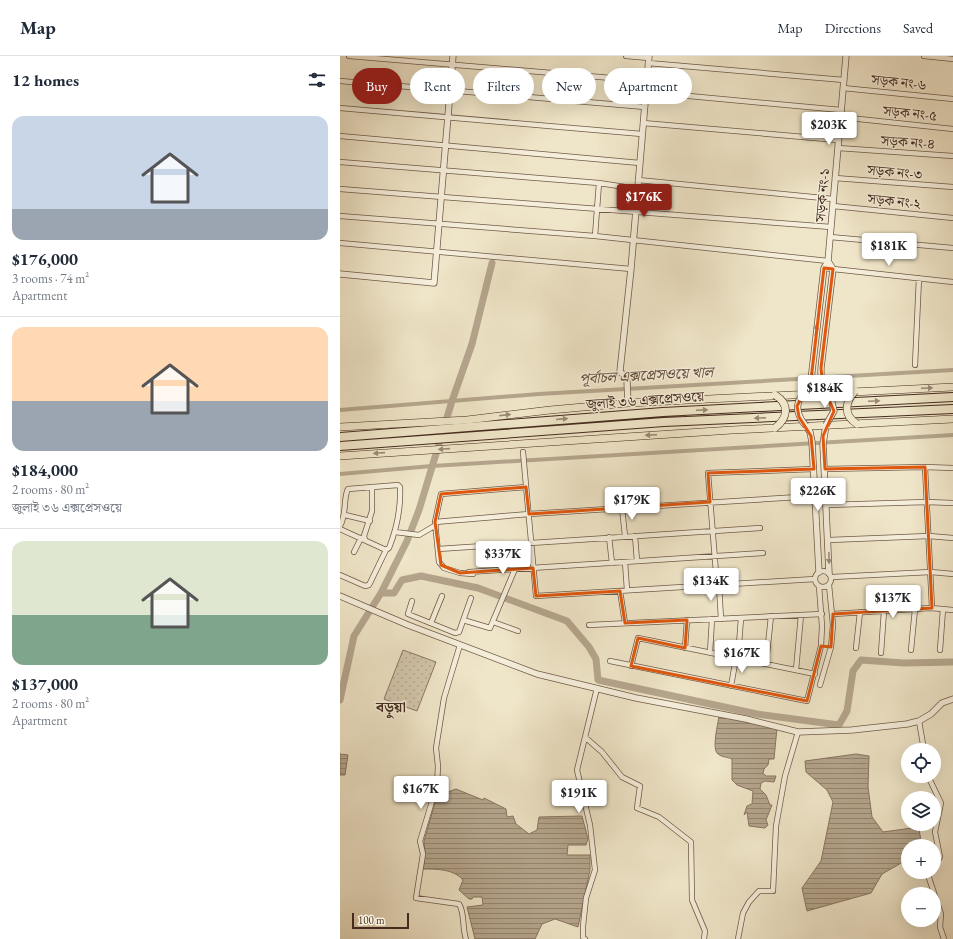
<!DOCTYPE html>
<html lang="en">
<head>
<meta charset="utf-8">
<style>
  body { margin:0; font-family:"EB Garamond","Noto Serif Bengali",serif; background:#f2f2f3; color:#1f2937; height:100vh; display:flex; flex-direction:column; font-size:15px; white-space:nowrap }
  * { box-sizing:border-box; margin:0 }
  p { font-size:13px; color:#747a83 }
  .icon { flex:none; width:22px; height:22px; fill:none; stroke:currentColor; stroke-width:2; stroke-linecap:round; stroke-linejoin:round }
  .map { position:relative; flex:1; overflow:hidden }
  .panel { display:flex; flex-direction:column; background:#fff; width:340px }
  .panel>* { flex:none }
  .guide { position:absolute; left:12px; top:12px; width:380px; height:36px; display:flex; gap:8px }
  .buttons { position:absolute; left:561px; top:687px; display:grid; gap:8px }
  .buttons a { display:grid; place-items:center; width:40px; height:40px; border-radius:50%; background:#fff; box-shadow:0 4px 16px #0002; font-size:20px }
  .scale { position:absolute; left:12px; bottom:10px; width:57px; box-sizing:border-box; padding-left:4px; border:2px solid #452b1e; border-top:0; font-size:11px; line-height:14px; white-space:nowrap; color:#452b1e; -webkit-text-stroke:3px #f5eedb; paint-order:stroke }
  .price { position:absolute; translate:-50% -34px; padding:0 9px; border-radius:4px; background:#fff; color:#222; font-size:13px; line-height:26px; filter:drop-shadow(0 1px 2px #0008) }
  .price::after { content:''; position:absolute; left:50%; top:24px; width:12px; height:9px; margin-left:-6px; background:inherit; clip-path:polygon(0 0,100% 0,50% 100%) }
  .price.active { background:#8f2418; color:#fff }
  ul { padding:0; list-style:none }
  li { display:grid; align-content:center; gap:8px; height:212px; padding:0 12px }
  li+li { border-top:1px solid #e0e1e3 }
  li span { display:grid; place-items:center; height:124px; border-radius:12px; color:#555 }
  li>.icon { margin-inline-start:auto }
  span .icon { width:72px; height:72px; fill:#fffc; stroke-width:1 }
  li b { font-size:17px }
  h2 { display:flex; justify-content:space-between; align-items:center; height:48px; padding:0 12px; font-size:17px }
  .chip { padding:0 14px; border-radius:18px; background:#fff; box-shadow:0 4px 16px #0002; font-size:14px; line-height:36px }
  .chip.active { background:#8f2418; color:#fff }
  header { display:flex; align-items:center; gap:24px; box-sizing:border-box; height:56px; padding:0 20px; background:#fff; border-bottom:1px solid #e0e1e3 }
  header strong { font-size:19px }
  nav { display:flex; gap:22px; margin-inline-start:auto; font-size:14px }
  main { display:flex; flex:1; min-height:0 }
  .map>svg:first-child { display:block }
  .park { fill:url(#park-dots); stroke:#8c7864 }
  .water { fill:url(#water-rules); stroke:#887561 }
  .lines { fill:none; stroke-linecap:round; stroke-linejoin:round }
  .canal { stroke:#b5a68e; stroke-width:4 }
  .river { stroke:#b5a68e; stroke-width:7 }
  .minor-casing { stroke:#705a48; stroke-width:6 }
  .tertiary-casing { stroke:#705a48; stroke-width:7 }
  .primary-casing { stroke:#452b1e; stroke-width:8 }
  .motorway-casing { stroke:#452b1e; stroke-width:10 }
  .minor { stroke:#f5eedb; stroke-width:4.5 }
  .tertiary { stroke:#f5eedb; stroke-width:5.5 }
  .primary { stroke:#efe5c8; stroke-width:7 }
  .motorway { stroke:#efe5c8; stroke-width:8 }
  .tertiary-bridge-casing { stroke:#705a48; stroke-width:7; stroke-linecap:butt }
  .primary-bridge-casing { stroke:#452b1e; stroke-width:8; stroke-linecap:butt }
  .tertiary-bridge { stroke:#f5eedb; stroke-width:5.5 }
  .primary-bridge { stroke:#efe5c8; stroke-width:7 }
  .oneway { fill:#9d8c7c }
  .oneway2 { fill:#9a8873 }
  .marked { fill:none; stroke:#e0570d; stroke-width:3; stroke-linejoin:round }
  .labels { text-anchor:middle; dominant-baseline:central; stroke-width:3; stroke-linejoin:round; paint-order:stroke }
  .street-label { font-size:14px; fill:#452b1e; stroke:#f5eedb }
  .water-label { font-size:15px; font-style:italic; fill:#614a3a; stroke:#f5eedb }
  .neighbourhood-label { font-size:15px; font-weight:bold; fill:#452b1e; stroke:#f5eedb }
</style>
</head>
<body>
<header>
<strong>Map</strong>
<nav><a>Map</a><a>Directions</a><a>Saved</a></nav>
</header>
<main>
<section class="panel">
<h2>12 homes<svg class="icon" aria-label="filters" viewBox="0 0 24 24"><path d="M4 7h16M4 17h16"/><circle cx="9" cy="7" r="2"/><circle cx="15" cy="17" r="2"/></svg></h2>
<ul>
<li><span style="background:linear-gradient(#c9d6e8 75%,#9aa5b1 0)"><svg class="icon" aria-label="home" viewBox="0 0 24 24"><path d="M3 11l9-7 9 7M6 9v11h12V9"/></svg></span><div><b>$176,000</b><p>3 rooms · 74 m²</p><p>Apartment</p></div></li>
<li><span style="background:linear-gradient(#ffd9b3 60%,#9aa5b1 0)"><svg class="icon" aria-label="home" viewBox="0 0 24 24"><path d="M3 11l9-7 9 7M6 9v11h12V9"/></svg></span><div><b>$184,000</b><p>2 rooms · 80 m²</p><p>জুলাই ৩৬ এক্সপ্রেসওয়ে</p></div></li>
<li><span style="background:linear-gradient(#dfe7d0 60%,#7fa58c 0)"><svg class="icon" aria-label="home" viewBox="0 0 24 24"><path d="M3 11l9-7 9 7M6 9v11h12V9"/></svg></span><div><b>$137,000</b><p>2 rooms · 80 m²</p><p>Apartment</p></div></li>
</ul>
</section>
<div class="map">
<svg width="613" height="883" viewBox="0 0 613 883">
  <defs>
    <pattern id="park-dots" width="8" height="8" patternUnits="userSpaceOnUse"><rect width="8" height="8" fill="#d2c5ab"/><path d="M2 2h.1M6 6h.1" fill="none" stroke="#b6a993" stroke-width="1.8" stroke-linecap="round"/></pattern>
    <pattern id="water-rules" width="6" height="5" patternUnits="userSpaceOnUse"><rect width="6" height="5" fill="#b5a68e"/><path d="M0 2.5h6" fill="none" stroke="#958773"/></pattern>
  </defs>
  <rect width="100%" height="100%" fill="#efe5c8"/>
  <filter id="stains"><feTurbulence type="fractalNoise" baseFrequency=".005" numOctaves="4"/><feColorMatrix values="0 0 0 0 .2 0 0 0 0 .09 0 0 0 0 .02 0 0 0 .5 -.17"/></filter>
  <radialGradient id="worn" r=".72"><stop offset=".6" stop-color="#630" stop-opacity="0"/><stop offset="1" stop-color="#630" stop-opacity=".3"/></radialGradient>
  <!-- park -->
  <path class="park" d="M63,594L96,606L77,655L44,643Z"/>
  <!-- water -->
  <path class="water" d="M379,660L437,672L434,703H429L428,709L424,713L423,717L426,720H436L434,726L425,725L421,727L420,733L426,739L430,749H432L426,764L428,769L425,772L409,770L407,756L404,759L407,750L412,748L413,735L397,729L392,724V703C388,701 380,701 377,697C372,691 378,668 379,660Z
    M0,698L8,699L5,719H0Z
    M516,698L529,700L528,731L532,761L543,776L572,772L579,773L581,785L576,790H568V800L563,806L542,818L531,837L467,855L462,832L481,805L493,746L487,734L466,716L465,705Z
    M116,733L143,744L144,742L166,753L167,761L173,760L176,768L189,778L197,774L199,761L242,760L248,783L246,789H228L227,799H250V814L238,871L215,863L202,868L195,883H135L127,851L143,849L142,841H133L132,843H129L119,834L123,824C114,813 97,813 83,813L85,798L84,785L97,740Z"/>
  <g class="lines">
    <!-- canal -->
    <path class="canal" d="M0,354L199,338L613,314
      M0,418L92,410L613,379"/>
    <!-- river -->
    <path class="river" d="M41,537H54L62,524L81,520L138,532L227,565L249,591L256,603L258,624L417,658L499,669L507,655L513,615L521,604L564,607L613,606
      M0,644L14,580L41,537L67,485L79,454L112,345L132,288L152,207"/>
    <!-- minor casing -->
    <g class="minor-casing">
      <path id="minor" d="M9,0L307,25
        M286,0L309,2
        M584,0L613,3
        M308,7L504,24
        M0,25L305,51
        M503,32L613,43
        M306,36L501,54
        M0,52L302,78
        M500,61L613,73
        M303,67L498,84
        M0,80L300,107
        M498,92L613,100
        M0,106L259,127L298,133
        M495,122L613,131
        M298,124L493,143
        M0,133L491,171
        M493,150L613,162
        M0,160L255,180L488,205
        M255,180L259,127
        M490,181L613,192
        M0,187L291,213
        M484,212L613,226
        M575,309L579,222
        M183,396L196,540L475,523
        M585,411L592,552
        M485,413L585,411L613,412
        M487,449L587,446L613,447
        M282,452L285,480
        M5,459L30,465
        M95,466L189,458L475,440
        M0,470C7,458 3,442 8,433L58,429L60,431C61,453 57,472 49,492L46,494L29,529L25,530L0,519
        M0,473L46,494
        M55,476L79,479L96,469
        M295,480L297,505
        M269,481L272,507
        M25,484L24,480L32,455V431
        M489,484L589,480L613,482
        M98,493L420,472
        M14,496L21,482
        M285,506L287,534
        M475 523a8 8 0 1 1 16 0a8 8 0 1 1-16 0Z
        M129,516L423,497
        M133,518L120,517L104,512L99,506L95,466L101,438L186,431
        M492,521L591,516L613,518
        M377,529L368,417L474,413
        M379,529L381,563
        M280,535L285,567
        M72,545L68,558L115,577L119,576L131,542
        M493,558L591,552L613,554
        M123,564L150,572L175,513
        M153,566L178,575
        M91,567L102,540
        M249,569L482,558
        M120,589L104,642L96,692L98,710L97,729L80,785L83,798L76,842L119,848C125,857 122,872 126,883
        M345,592L347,564
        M516,592L520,556
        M571,594L575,553
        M600,594L603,553
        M370,597L372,563
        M541,597L544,555
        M398,602L401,562
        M270,605L467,645L481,590L482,570L479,530
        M426,608L431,560
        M291,610L298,582L475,618
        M456,614L461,559
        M480,629L491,591L493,569L489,529
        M391,630L396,602
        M579,665L584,694
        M246,682L262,696L282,721L300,730L297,752L319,761L351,786L352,844L365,875L364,883
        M588,720L601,747L595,776L600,801L598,804L594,805
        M587,816L601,858L600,871L604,883
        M245,883L243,881V870L246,842L255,814L250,769L237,714L257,632
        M398,883L403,857L409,846L419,835H433L436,770L445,720L458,676"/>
    </g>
    <!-- tertiary casing -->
    <g class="tertiary-casing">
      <path id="tertiary" d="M0,218L94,227L113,0
        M485,336L481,324V312L493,213L488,205
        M464,337L471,324L484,212L488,205L506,0
        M288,347L287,325L280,315L291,213L309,0
        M486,369L483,388L489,517
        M466,370L470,376L472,386L479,516
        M0,540L68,569L197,618L296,642L406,663L458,676L512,674L567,668L579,665L591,658L602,647L613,643"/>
    </g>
    <!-- primary casing -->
    <g class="primary-casing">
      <path id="primary" d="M0,371L127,364L210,354L288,347L613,331
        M0,400L392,374L613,363"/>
    </g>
    <!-- motorway casing -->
    <g class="motorway-casing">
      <path id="motorway" d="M0,381L323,356L613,341
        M0,390L324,366L613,353"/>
    </g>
    <!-- minor -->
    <use href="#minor" class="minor"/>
    <!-- tertiary -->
    <use href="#tertiary" class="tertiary"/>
    <!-- primary -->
    <use href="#primary" class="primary"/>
    <!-- motorway -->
    <use href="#motorway" class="motorway"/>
    <!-- tertiary-bridge casing -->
    <g class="tertiary-bridge-casing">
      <path id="tertiary-bridge" d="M485,336L491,342L494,355L486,369
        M464,337C453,348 458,361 466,370"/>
    </g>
    <!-- primary-bridge casing -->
    <g class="primary-bridge-casing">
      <path id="primary-bridge" d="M515,335C505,346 503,359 517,368
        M435,339C450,348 448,362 435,372"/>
    </g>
    <!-- tertiary-bridge -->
    <use href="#tertiary-bridge" class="tertiary-bridge"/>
    <!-- primary-bridge -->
    <use href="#primary-bridge" class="primary-bridge"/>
  </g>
  <!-- one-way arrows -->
  <defs><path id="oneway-solid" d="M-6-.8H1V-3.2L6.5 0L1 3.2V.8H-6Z"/></defs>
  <g class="oneway">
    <use href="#oneway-solid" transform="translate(476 274) rotate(-83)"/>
    <use href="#oneway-solid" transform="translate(489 502) rotate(89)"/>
  </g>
  <g class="oneway2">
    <use href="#oneway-solid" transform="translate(587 332) rotate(-3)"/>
    <use href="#oneway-solid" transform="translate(534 345) rotate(-3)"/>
    <use href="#oneway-solid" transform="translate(362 354) rotate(-3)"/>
    <use href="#oneway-solid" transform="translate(165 359) rotate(-7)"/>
    <use href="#oneway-solid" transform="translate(420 362) rotate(177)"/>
    <use href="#oneway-solid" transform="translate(222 363) rotate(-5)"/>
    <use href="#oneway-solid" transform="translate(311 379) rotate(177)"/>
    <use href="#oneway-solid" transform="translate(104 393) rotate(176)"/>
    <use href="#oneway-solid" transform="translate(39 397) rotate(176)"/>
  </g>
  <!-- marked area -->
  <path class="marked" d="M484,212L493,213L481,312L483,331L494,355L483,380L485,413L585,411L592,552L493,558L491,591L481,590L467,645L291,610L298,582L345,592L347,564L285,567L280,535L196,540L193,512L120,517L101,509L95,466L101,438L186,431L189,458L370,446L368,417L474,413L471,380L459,361L457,350L471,324Z"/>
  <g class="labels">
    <!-- street labels -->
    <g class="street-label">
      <text transform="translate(559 26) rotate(6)">সড়ক নং-৬</text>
      <text transform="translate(570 57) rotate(6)">সড়ক নং-৫</text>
      <text transform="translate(568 86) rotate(4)">সড়ক নং-৪</text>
      <text transform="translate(555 116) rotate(5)">সড়ক নং-৩</text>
      <text transform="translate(482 139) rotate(-85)">সড়ক নং-১</text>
      <text transform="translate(554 145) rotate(6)">সড়ক নং-২</text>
      <text transform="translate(305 344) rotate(-4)">জুলাই ৩৬ এক্সপ্রেসওয়ে</text>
    </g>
    <!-- water labels -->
    <g class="water-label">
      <text transform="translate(306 319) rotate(-3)">পূর্বাচল এক্সপ্রেসওয়ে খাল</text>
    </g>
    <!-- neighbourhood labels -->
    <g class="neighbourhood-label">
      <text x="51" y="650">বড়ুয়া</text>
    </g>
  </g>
  <rect width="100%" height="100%" filter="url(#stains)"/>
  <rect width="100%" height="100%" fill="url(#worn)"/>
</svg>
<div class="buttons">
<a><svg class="icon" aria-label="locate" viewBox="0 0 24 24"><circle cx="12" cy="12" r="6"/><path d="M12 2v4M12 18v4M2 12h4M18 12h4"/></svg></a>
<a><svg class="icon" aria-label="layers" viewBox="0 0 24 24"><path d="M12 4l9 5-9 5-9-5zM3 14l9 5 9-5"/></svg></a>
<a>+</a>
<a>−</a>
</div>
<div class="scale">100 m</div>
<b class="price" style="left:489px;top:90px">$203K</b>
<b class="price active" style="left:304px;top:162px">$176K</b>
<b class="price" style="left:549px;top:211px">$181K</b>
<b class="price" style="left:485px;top:353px">$184K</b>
<b class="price" style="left:478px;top:456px">$226K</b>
<b class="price" style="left:292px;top:465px">$179K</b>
<b class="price" style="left:163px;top:519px">$337K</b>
<b class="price" style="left:371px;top:546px">$134K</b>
<b class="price" style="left:553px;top:563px">$137K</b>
<b class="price" style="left:402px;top:618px">$167K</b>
<b class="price" style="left:81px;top:754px">$167K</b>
<b class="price" style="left:239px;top:758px">$191K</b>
<div class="guide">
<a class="chip active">Buy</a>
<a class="chip">Rent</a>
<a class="chip">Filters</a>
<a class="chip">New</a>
<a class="chip">Apartment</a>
</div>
</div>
</main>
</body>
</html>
